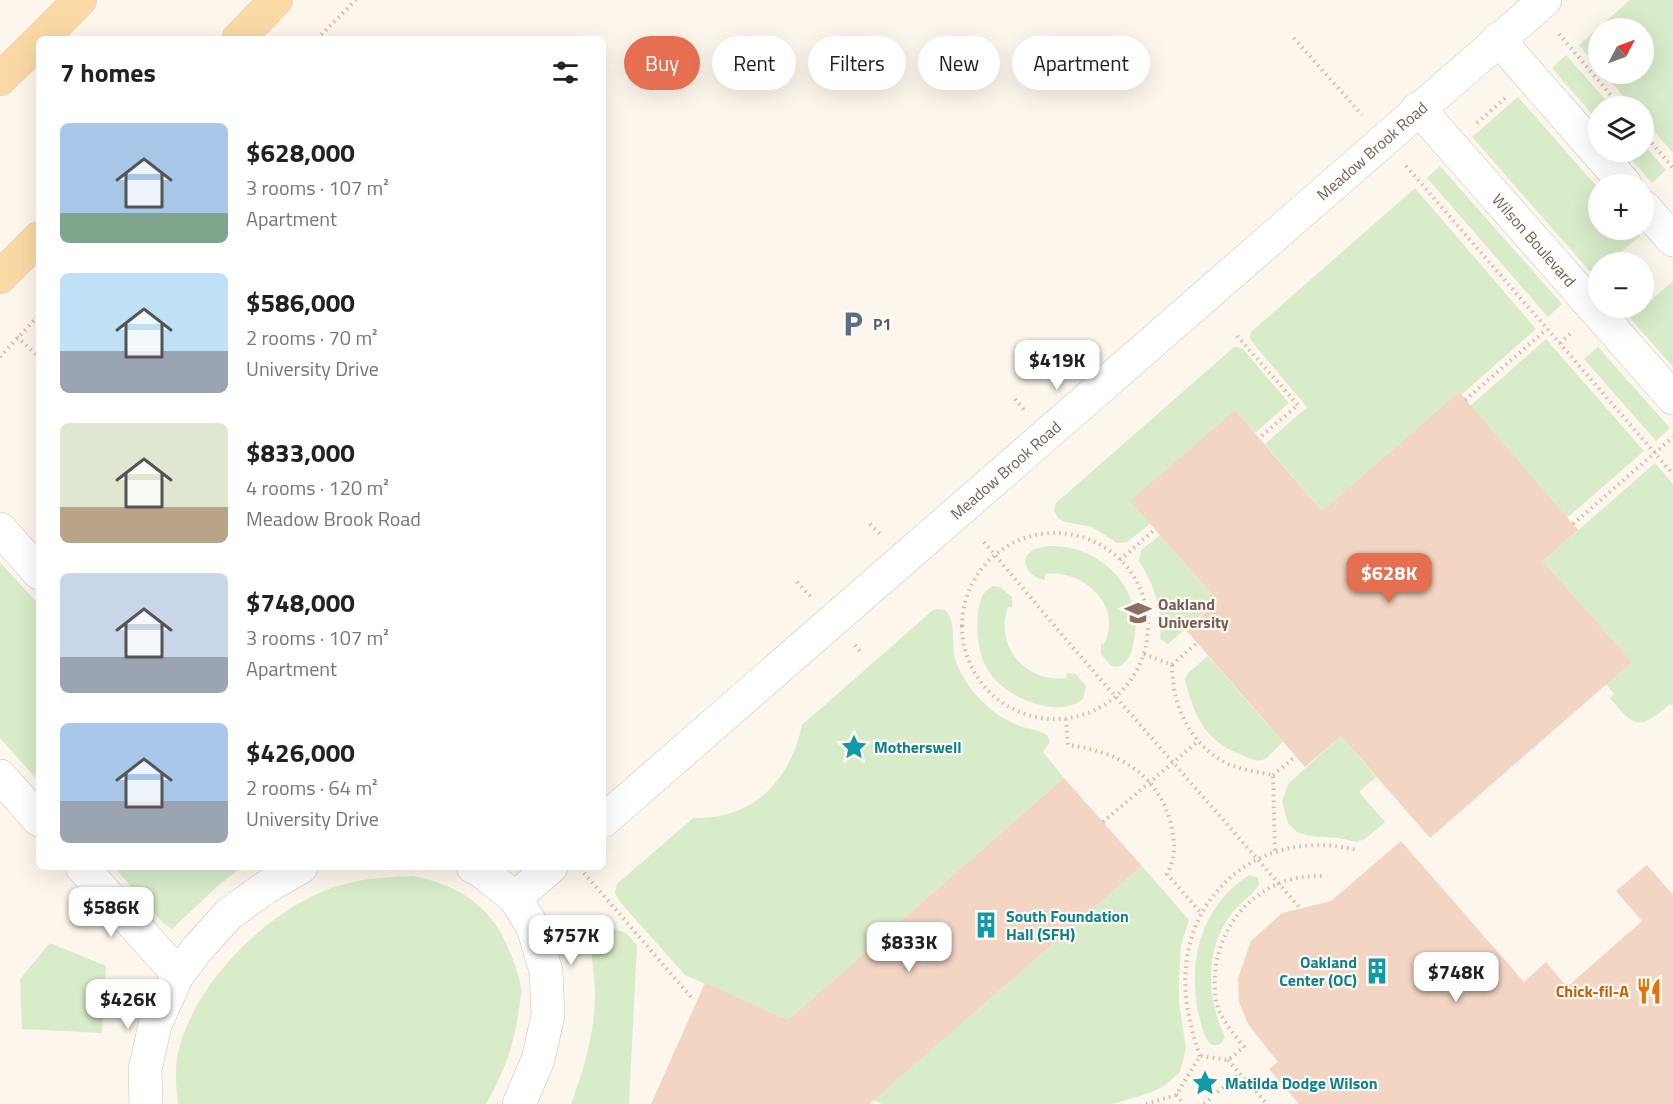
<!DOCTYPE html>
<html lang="en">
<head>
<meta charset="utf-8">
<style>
  body { margin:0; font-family:"Titillium Web",sans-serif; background:#f6f6f6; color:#222; height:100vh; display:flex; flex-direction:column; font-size:22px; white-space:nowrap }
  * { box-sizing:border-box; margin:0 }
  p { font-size:20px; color:#767676 }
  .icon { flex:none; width:33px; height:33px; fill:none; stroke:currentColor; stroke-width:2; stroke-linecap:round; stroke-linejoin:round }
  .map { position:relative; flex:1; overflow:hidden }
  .details { position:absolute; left:36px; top:36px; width:570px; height:834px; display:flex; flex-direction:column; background:#fff; border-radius:9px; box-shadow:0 6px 24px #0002 }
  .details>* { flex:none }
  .guide { position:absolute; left:624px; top:36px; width:570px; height:54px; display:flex; gap:12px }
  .needle { width:39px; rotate:49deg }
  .fabs { position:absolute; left:1588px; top:18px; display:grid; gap:12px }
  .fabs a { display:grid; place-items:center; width:66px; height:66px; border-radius:50%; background:#fff; box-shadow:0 6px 24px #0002; font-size:30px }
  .price { position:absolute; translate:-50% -51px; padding:0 14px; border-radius:12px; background:#fff; color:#222; font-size:20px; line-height:39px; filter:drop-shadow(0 2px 3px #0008) }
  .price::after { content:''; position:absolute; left:50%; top:36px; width:18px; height:14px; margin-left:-9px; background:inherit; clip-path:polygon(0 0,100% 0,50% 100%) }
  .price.selected { background:#e76f51; color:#fff }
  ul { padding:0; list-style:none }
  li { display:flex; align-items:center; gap:18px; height:150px; padding:0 24px }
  li span { display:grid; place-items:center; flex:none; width:168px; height:120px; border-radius:9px; color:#555 }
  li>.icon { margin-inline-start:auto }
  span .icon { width:72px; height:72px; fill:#fffc; stroke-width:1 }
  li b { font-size:26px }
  h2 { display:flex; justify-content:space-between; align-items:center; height:72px; padding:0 24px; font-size:26px }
  .tag { padding:0 21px; border-radius:27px; background:#fff; box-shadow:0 6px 24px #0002; font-size:21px; line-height:54px }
  .tag.selected { background:#e76f51; color:#fff }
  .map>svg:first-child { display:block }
  .green { fill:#d8ecc9 }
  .building { fill:#f3d5c3 }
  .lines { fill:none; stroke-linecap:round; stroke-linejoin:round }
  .minor-casing { stroke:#d1beb0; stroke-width:34 }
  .major-casing { stroke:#dad1cd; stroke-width:34 }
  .path { stroke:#d9b8a5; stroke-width:4; stroke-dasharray:1.5 4.5; stroke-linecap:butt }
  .minor { stroke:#fff; stroke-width:33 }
  .major { stroke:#fbd9a5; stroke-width:33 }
  .labels { text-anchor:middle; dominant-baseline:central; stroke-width:4.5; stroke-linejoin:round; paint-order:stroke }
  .street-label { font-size:16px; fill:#7a5c4d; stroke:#fffaf3 }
  .service-label { font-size:16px; font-weight:bold; fill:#4e5e75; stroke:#fffaf3; text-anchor:start }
  .education-label { font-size:16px; font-weight:bold; fill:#785e54; stroke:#fffaf3; text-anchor:start }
  .culture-label { font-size:16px; font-weight:bold; fill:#0d838f; stroke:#fffaf3; text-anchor:start }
  .food-label { font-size:16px; font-weight:bold; fill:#c56008; stroke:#fffaf3; text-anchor:end }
</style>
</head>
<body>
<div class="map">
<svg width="1673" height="1104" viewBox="0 0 1673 1104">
  <rect width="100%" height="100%" fill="#fdf6ec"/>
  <!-- green -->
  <path class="green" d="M1630,0H1673V153L1644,120V106H1632L1604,74H1644V28H1599V68L1579,45Z
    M1566,55L1611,106H1599V122L1552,68Z
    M1518,97L1599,189V230H1634L1640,236L1609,262H1599V272L1594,276L1472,137Z
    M1644,145L1666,170L1652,183L1625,152H1644Z
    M1440,166L1562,304L1548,317L1427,178Z
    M1415,188L1536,329L1461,395L1458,393L1322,511L1265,444L1307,407L1252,342L1250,337L1251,332Z
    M1673,281V367L1630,318Z
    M1546,339L1644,451L1567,518L1470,406Z
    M1234,347L1242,348L1289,403L1255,433L1235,410L1131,501L1150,524L1127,542L1117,543L1092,527L1065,522L1059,519L1054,511L1056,503Z
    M1598,347L1670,428L1656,441L1584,359Z
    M1655,463L1673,484V706L1670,704C1640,730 1635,729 1610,698L1614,694L1606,684L1631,661L1543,561Z
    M1160,535L1218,601L1168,644L1160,639C1164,611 1154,585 1139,561L1141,550Z
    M1050,546C1100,545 1145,589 1134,640C1132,653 1129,661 1118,667L1111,666L1101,654V644H1104C1124,606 1083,569 1045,574V580C1033,579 1017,563 1030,552C1036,547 1044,547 1050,546Z
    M0,562L39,605V782L0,738Z
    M993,586L1000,587L1012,597V608L1008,607C994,647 1026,683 1066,678L1067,673L1076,674L1086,686L1083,699C1057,720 1005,697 989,672C978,655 976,632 978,613C980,601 981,592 993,586Z
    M938,609L945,610C957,622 951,643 955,659C965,688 989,713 1017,725C1026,729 1038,729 1047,735L1050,742L1043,752L1064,778L788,1020L685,975L620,902L615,893L617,884L693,818C753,820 790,781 802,725L933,610Z
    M1208,656L1283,742C1277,747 1269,758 1262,760C1256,762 1245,757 1240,754C1204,741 1193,713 1185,679L1188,673Z
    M1341,736L1376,777L1359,792L1385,822L1365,839L1356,842L1339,838L1309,836L1297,832L1288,823L1282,802L1288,784Z
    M1142,866L1189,920L1181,945L1179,979V1003L1186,1048L1180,1072L1164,1086L1152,1092L1113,1104H882L873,1100Z
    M114,867H242L219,885L172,929L163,923Z
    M1249,875L1258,878L1259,885C1253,895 1241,902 1233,912C1204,948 1206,996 1225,1037C1222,1043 1218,1048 1211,1044C1204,1039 1202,1026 1200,1019C1196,1008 1196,997 1195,986C1193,942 1210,900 1249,875Z
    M414,876C460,886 492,906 510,952C514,962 519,975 521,987C522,994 520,1002 519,1009C515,1044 503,1074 486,1104H178C176,1089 175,1073 177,1058C190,985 271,905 341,885C365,878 390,877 414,876Z
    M609,927L626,933L637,945L629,1104H571C584,1069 595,1032 595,994C595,978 590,958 593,943C595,935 601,930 609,927Z
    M50,943L106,966L102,1033L22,1029L20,979Z"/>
  <!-- building -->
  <path class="building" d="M1459,392L1578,530L1543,561L1632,662L1430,838L1341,736L1305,767L1186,630L1218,601L1130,501L1235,410L1322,511Z
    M1064,778L1142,866L869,1104H651L705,983L788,1020Z
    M1401,841L1524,982L1546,962L1567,987L1642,921L1616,891L1647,865L1673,895V1104H1299L1269,1069L1278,1062L1248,1024L1239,1002L1238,979L1251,941L1282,913L1331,901Z"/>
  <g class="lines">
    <!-- minor casing -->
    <g class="minor-casing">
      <g id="minor">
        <path d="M1498,39L1625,184"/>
        <path id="s1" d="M1418,108L1673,398"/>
        <path d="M1644,207L1673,240"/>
        <path d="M0,529L39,573"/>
        <path d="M0,776L39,820"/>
        <path id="s2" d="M603,821L1545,0"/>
        <path d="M82,867L178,974"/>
        <path d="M473,867L480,870L515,898L533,927L546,971L548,1015L538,1060L519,1104"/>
        <path d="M515,898L551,867"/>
        <path d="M146,1104L145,1070L155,1025L178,974L199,947L229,914L265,888L301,867"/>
      </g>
    </g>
    <!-- major casing -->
    <g class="major-casing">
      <path id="major" d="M41,39L80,0
        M238,39L276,0
        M0,79L39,41
        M0,277L39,238"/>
    </g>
    <!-- path -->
    <path class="path" d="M1559,34L1620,106
      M1294,38L1362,115
      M317,39L356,0
      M1477,123L1505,98
      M1644,134L1673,168
      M1406,166L1673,474
      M1237,336L1298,405L1259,438
      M17,337L39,357
      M1560,343L1571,333
      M0,357L39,315
      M1015,399L1024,410
      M1465,400L1547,329
      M870,524L881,535
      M1573,524L1673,437
      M962 626a93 93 0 1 1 186 0a93 93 0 1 1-186 0Z
      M984,542L1075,650L1300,908
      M1120,560L1155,529
      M797,582L811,597
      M855,645L862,654
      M1144,654L1172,665C1172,706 1190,745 1228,764C1242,770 1258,772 1273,775L1275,851
      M1172,665L1197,643
      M1066,719L1068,745C1117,751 1158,773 1171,824C1175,842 1176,857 1167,874L1201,913
      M1273,775L1296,756
      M1103,822L1197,742
      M584,873L691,997
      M1200,1056C1187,1018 1180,983 1190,943C1210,869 1283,831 1356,850
      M1228,1060L1267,1104
      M1176,1095L1184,1104
      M1146,1104L1176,1095L1200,1056L1228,1060L1244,1047C1234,1034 1218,1016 1216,1000C1206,934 1254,873 1323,876
      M1204,1104L1240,1073"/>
    <!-- minor -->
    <use href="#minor" class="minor"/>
    <!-- major -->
    <use href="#major" class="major"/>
  </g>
  <!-- icons -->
  <defs>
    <g id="parking-bare" transform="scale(2.07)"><path d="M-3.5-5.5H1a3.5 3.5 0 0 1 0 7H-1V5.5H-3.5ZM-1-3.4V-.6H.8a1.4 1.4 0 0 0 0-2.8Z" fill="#5c6f8a" stroke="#fffaf3" stroke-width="2.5" paint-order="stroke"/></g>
    <g id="university-bare" transform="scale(2.07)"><path d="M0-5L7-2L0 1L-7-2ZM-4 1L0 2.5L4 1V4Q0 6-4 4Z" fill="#8d6e63" stroke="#fffaf3" stroke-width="2.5" paint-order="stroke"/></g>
    <g id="sight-bare" transform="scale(2.07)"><path d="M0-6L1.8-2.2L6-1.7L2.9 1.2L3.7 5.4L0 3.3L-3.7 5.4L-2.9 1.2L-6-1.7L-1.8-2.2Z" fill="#0f9aa8" stroke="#fffaf3" stroke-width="2.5" paint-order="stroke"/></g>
    <g id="building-bare" transform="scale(2.07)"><path d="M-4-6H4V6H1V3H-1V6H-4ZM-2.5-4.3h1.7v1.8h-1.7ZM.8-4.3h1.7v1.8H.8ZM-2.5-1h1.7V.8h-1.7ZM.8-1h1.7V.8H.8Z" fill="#0f9aa8" stroke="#fffaf3" stroke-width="2.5" paint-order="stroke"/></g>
    <g id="restaurant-bare" transform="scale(2.07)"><path d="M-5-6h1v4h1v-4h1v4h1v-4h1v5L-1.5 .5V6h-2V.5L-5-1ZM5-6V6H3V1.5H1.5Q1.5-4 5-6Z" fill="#e8710a" stroke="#fffaf3" stroke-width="2.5" paint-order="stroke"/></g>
  </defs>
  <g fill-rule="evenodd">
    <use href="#parking-bare" x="853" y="324"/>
    <use href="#university-bare" x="1138" y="613"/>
    <use href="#sight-bare" x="854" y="747"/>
    <use href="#building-bare" x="986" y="925"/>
    <use href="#building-bare" x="1377" y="971"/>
    <use href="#restaurant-bare" x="1649" y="991"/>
    <use href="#sight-bare" x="1205" y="1083"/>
  </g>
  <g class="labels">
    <!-- street labels -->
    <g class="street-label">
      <text stroke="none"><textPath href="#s2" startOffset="1020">Meadow Brook Road</textPath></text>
      <text stroke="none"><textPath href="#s1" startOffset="176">Wilson Boulevard</textPath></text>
      <text stroke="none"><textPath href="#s2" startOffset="534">Meadow Brook Road</textPath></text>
    </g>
    <!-- service labels -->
    <g class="service-label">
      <text x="873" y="324">P1</text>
    </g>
    <!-- education labels -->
    <g class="education-label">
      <text x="1158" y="604">Oakland<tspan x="1158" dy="18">University</tspan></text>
    </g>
    <!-- culture labels -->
    <g class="culture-label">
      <text x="874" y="747">Motherswell</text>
      <text x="1006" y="916">South Foundation<tspan x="1006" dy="18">Hall (SFH)</tspan></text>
      <text x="1357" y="962" text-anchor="end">Oakland<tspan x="1357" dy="18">Center (OC)</tspan></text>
      <text x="1225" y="1083">Matilda Dodge Wilson</text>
    </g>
    <!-- food labels -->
    <g class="food-label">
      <text x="1629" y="991">Chick-fil-A</text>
    </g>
  </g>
</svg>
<div class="fabs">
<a><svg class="needle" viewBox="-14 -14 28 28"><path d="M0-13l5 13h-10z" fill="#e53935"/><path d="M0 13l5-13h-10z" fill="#767676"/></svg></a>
<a><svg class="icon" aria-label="layers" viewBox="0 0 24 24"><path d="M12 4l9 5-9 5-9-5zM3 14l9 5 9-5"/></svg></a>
<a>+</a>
<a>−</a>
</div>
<b class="price" style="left:1057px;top:391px">$419K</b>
<b class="price selected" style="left:1389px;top:604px">$628K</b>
<b class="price" style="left:111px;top:938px">$586K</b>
<b class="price" style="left:571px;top:966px">$757K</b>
<b class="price" style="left:909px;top:973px">$833K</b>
<b class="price" style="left:1456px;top:1003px">$748K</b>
<b class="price" style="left:128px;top:1030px">$426K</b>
<div class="guide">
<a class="tag selected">Buy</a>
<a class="tag">Rent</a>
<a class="tag">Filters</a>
<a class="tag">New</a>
<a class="tag">Apartment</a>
</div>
<section class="details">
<h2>7 homes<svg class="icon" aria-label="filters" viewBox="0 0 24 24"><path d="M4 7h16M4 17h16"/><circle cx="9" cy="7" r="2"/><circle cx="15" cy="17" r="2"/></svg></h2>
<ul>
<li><span style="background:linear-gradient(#a9c7e8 75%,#7fa58c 0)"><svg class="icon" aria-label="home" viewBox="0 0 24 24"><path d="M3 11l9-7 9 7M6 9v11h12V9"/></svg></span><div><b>$628,000</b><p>3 rooms · 107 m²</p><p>Apartment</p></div></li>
<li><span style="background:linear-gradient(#bfe0f5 65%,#9aa5b1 0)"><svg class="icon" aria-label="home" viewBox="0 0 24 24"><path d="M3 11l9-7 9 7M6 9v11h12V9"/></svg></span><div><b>$586,000</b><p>2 rooms · 70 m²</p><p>University Drive</p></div></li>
<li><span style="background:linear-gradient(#dfe7d0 70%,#b9a48a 0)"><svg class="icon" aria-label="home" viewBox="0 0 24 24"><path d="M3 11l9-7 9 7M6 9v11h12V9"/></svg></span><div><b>$833,000</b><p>4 rooms · 120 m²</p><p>Meadow Brook Road</p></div></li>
<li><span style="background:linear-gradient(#c9d6e8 70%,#9aa5b1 0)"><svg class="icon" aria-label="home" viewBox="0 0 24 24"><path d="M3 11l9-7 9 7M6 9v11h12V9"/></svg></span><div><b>$748,000</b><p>3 rooms · 107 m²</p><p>Apartment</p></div></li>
<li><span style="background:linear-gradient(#a9c7e8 65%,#9aa5b1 0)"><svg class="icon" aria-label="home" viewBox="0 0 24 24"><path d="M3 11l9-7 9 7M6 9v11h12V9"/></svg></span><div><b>$426,000</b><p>2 rooms · 64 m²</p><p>University Drive</p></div></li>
</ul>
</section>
</div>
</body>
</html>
